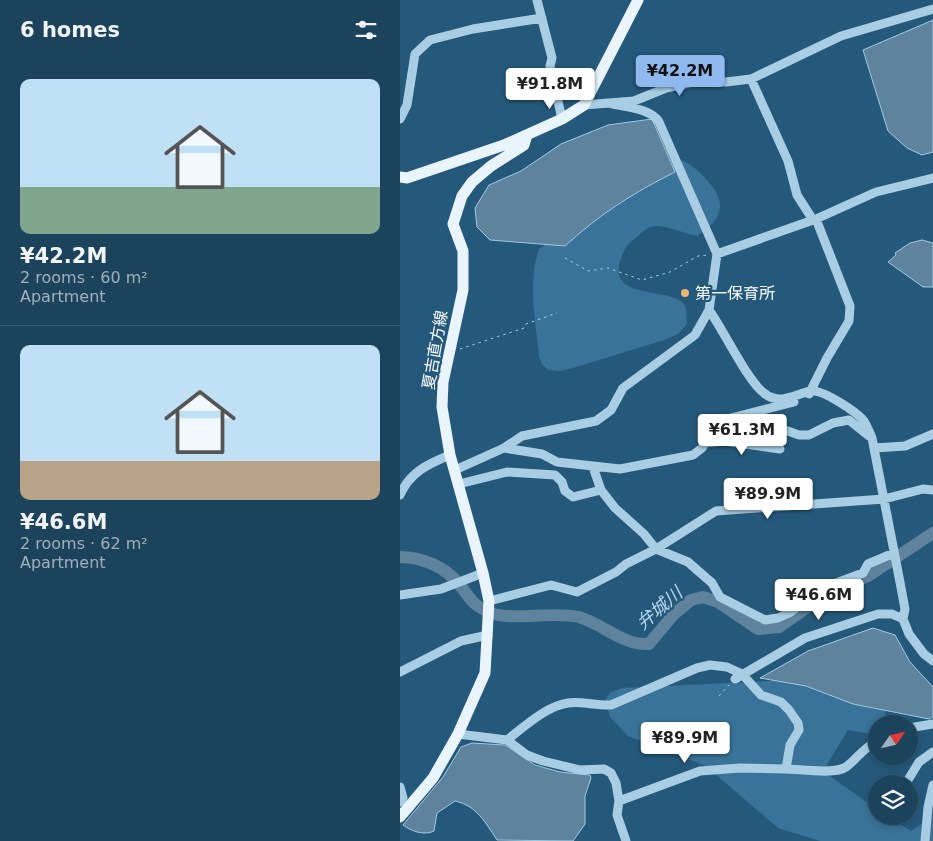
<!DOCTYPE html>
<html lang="en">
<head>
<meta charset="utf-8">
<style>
  body { margin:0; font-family:"DejaVu Sans","Noto Sans JP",sans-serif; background:#254a62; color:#f1f3f6; height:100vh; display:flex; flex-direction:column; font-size:19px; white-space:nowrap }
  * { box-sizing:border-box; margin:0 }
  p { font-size:16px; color:#a0b0bb }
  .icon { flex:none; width:28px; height:28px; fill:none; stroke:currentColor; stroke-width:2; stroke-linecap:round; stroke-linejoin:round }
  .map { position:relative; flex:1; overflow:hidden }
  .panel { display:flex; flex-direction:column; background:#1c435c; width:400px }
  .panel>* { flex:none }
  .needle { width:32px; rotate:56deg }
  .tools { position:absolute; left:468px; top:715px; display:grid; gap:10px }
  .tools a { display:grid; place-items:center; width:50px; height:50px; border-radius:50%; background:#1c435c; box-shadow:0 2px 8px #0003,0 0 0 1px #3a5c72; font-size:25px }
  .price { position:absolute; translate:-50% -42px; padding:0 11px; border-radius:5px; background:#fff; color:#222; font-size:16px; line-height:32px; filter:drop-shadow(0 1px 2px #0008) }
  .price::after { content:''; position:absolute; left:50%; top:30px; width:15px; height:11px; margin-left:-8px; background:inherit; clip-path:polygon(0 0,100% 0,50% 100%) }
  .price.current { background:#90b9f0; color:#111 }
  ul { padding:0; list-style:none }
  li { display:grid; align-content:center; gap:10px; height:265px; padding:0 20px }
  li+li { border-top:1px solid #3a5c72 }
  li span { display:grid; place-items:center; height:155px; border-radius:10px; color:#555 }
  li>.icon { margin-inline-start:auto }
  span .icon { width:90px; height:90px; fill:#fffc; stroke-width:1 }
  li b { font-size:21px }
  h2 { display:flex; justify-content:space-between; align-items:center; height:60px; padding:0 20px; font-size:21px }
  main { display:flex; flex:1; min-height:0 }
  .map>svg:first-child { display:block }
  .green { fill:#397399 }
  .water { fill:#5f839c; stroke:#9ecae5 }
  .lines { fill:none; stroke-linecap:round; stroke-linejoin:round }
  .river { stroke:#5f839c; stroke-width:12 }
  .path { stroke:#a9cee4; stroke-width:1; stroke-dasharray:2.5 4; stroke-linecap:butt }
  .minor { stroke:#a9cee4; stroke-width:9 }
  .major { stroke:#e9f4fc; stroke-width:11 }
  .poi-dot { fill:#edb46e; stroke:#25597b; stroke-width:2 }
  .labels { text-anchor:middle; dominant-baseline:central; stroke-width:4.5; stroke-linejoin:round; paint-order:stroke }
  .poi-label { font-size:16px; fill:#fff; stroke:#25597b; text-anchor:start }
  .street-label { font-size:16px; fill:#fff; stroke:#25597b }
  .water-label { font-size:18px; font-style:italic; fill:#b5d7ec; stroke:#25597b }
</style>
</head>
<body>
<main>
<section class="panel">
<h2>6 homes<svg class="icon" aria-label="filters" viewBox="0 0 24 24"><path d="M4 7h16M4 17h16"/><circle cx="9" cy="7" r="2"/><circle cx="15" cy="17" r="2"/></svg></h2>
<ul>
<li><span style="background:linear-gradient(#bfe0f5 70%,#7fa58c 0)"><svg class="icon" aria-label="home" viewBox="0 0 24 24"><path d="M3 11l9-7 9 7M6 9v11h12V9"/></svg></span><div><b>¥42.2M</b><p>2 rooms · 60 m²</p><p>Apartment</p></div></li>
<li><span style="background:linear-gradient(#bfe0f5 75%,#b9a48a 0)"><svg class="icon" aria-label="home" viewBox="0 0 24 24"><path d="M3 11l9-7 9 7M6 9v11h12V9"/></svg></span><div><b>¥46.6M</b><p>2 rooms · 62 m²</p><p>Apartment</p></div></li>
</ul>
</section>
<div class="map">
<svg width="533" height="841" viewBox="0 0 533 841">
  <rect width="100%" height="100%" fill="#25597b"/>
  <!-- green -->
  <path class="green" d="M277,159C288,161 295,168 303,176C327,200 326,217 297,236C286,234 265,225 256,226C247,226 240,235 233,240C225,246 221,256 219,266C214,298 265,288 282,302C288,307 286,317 287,324L278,334L264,340L173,368L159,371L148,370L142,364L139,356C136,322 127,283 139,249L266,160Z
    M452,677L485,708L486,724H476V735L448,730L423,771L476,809V816H487L511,831L533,816V841H420L378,828L306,766L228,736L210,717L205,700L211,692L223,688Z"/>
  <!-- water -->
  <path class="water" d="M533,20V152L522,155L507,148L488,131L463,50Z
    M252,119L275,172C233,193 200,214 165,246L90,240L77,227L75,208L89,185L121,171L161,144L208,125Z
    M522,240L533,243V287H523L488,262L496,255L495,253L510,243Z
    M473,628L495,635L510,662L533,687V717L529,719L453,704L406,686L360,678L408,651Z
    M72,743L105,745L135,765L160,772L190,775L191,778L185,796V824L173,841L97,840C85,822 77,806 55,801L37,813L34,831C24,836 11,831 3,825L43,777L61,747Z"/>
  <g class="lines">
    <!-- river -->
    <path class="river" d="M0,557C21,557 44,566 58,583C71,598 70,604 91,613C111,621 152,611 179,617C203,624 224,646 249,644L274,614L291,600L303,597L318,602L358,629L379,627L426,594L468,576L533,533"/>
    <!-- path -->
    <path class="path" d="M165,258L188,271L208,268L242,280L270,272L298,256L309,255
      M60,349L124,328L126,324L157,313
      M319,696L329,685"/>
    <!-- minor -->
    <path class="minor" d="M137,0L152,58L150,66L162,119
      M351,79L388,161L397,195L413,220
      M184,105L234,101L266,88L293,82H326L351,79L441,36L533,9
      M0,119L7,105L15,54L30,40L73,29L142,18
      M317,254L416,219L476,192L533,178
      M309,310C323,329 348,382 364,393C379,406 395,394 411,391C422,389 457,412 464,421C467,426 470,433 472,438L499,577L505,609L503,619L509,634L524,654L533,661
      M409,394L427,358L449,321L450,306L416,219
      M319,421L394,402
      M304,443L324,441L380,449
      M104,448L142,454L157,462L220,469L293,455L302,448L315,424L356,420L399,435H409L433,423L449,420L469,436
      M474,448L505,446L533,434
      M193,467L201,490L215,508L244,534L256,549L288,562L312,583L320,597L365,620L378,618L389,613L423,588L463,573L468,564L494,553
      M55,470L104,448L122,436L196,421L211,410L223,388L295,335L309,310L317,254L259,122C251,108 223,107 208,103
      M59,484L107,472L155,475L162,482L165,491L173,497L201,490
      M0,495C10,472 28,464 50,455
      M0,595L41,589L83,573
      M89,601L151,585L177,592L216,572L226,564L256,549L316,511L484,499L523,489L533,490
      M0,672L61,641L88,635
      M335,679L405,638L478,614H492L503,619
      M509,728L533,724
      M58,734L107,740L127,755L143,761L180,770L204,769L211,773L216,783L219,801L300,771L340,768L386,769L390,745L399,730L398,723L389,710L381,702L361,695L342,674L327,667L310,665L297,668L211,705C197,706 181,701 168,703C146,706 124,727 107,740
      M386,769C399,769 435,775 446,767C457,759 463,748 476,742
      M508,780L519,762L533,752
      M0,787L3,798L0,802
      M219,801L217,815L226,841
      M525,841L528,807L533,785"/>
    <!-- major -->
    <path class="major" d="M0,177L7,178L104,145L162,119L184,105L238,0
      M0,817L33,778L58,734L85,673L89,601L83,573L50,455L42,407L43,382L63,290V251L53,224L62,196L72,182L91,166L124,145L127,135"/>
  </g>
  <!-- markers -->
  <circle class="poi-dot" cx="285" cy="293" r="5"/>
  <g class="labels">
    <!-- poi labels -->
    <g class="poi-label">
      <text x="295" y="293">第一保育所</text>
    </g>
    <!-- street labels -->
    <g class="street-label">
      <text transform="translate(35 350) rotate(-80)">夏吉直方線</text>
    </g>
    <!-- water labels -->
    <g class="water-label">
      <text transform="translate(259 608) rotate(-41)">弁城川</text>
    </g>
  </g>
</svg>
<div class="tools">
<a><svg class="needle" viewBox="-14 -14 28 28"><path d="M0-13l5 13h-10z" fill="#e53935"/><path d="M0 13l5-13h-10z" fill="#a0b0bb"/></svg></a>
<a><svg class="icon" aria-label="layers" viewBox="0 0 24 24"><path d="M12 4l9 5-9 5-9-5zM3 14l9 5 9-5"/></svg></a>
</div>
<b class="price current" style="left:280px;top:97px">¥42.2M</b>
<b class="price" style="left:150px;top:110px">¥91.8M</b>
<b class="price" style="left:342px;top:456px">¥61.3M</b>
<b class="price" style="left:368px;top:520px">¥89.9M</b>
<b class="price" style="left:419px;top:621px">¥46.6M</b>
<b class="price" style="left:285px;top:764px">¥89.9M</b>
</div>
</main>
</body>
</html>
